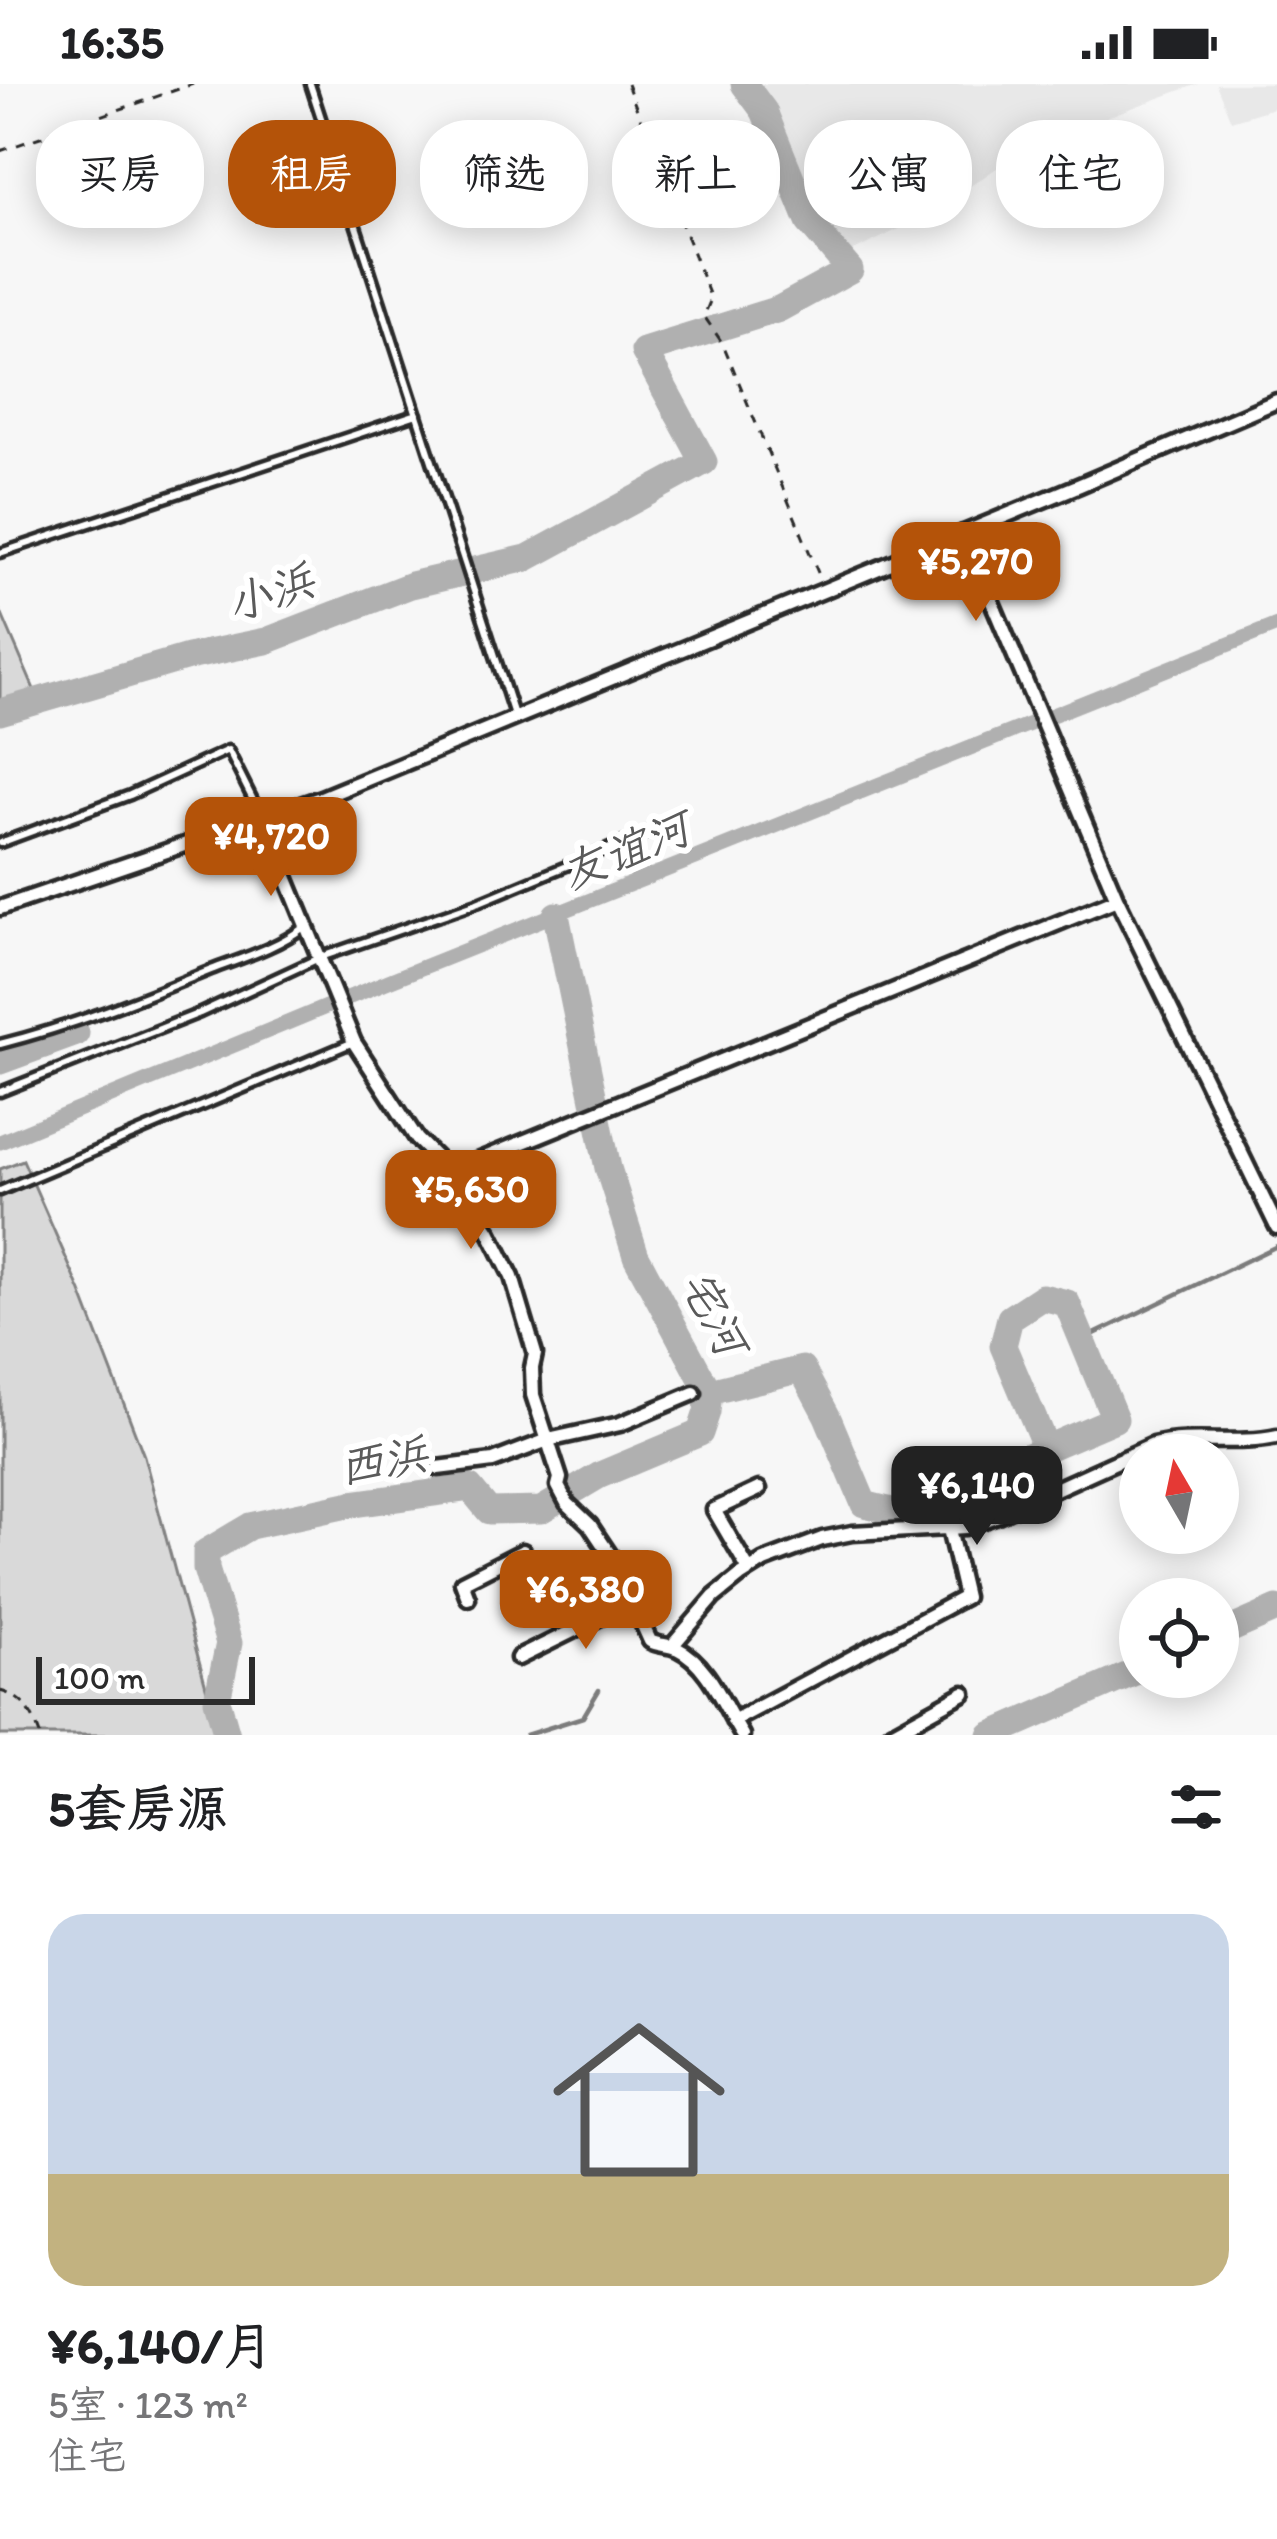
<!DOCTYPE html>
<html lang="zh">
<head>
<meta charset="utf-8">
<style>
  body { margin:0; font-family:Itim,"LXGW WenKai TC",sans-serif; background:#f2f2f2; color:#202124; height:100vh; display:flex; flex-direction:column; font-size:45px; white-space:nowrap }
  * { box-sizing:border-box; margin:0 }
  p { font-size:39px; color:#757577 }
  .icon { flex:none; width:66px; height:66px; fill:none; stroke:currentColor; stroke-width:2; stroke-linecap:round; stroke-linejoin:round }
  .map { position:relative; height:1651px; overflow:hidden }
  .drawer { display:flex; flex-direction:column; background:#fff; flex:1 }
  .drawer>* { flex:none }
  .top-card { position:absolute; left:36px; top:36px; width:1206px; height:108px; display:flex; gap:24px }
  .needle { width:78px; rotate:351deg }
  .fabs { position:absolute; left:1119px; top:1350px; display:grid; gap:24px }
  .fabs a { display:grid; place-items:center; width:120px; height:120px; border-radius:50%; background:#fff; box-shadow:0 6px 30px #0003; font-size:60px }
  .scale { position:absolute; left:36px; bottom:30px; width:219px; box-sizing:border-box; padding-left:12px; border:6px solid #2b2b2b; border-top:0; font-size:33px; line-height:42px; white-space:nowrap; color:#2b2b2b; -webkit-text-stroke:9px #fff; paint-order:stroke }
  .price { position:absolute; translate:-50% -102px; padding:0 27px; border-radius:24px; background:#b45309; color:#fff; font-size:39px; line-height:78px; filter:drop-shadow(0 3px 6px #0008) }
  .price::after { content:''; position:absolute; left:50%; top:72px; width:36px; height:27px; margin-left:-18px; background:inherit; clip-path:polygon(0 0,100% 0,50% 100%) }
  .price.selected { background:#222; color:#fff }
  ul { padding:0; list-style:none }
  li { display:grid; align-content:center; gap:24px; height:636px; padding:0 48px }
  li span { display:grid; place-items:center; height:372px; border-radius:36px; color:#555 }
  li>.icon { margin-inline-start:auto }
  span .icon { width:216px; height:216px; fill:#fffc; stroke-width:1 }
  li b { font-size:51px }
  h2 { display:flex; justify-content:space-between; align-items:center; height:144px; padding:0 48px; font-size:51px }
  .chip { padding:0 42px; border-radius:48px; background:#fff; box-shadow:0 6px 30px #0003; font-size:42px; line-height:108px }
  .chip.selected { background:#b45309; color:#fff }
  .status { display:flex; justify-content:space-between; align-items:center; height:84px; padding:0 60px; background:#fff; direction:ltr }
  .status svg { height:33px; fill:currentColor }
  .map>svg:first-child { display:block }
  .built { fill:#e8e8e8 }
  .green { fill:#d9d9d9; stroke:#828282; stroke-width:3 }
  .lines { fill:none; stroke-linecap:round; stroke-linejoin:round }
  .stream { stroke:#7b7b7b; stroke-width:4.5 }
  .canal { stroke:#b0b0b0; stroke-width:15 }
  .river { stroke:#b0b0b0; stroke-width:27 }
  .lane-casing { stroke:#2b2b2b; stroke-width:15 }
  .street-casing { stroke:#2b2b2b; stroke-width:21 }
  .path { stroke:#2b2b2b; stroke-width:3; stroke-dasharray:9 9; stroke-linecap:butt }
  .lane { stroke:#fff; stroke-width:6 }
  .street { stroke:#fff; stroke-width:12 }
  .labels { text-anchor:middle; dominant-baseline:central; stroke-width:12; stroke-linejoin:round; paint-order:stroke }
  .water-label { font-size:45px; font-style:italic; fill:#5a5a5a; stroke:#fff }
</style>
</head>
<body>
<div class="status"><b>16:35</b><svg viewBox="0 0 49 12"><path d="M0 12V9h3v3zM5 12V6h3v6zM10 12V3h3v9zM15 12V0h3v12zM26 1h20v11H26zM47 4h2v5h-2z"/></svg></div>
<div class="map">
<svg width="1277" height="1651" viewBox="0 0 1277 1651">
  <rect width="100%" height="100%" fill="#f7f7f7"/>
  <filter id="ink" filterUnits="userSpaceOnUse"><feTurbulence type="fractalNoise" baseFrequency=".00833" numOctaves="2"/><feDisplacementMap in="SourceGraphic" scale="24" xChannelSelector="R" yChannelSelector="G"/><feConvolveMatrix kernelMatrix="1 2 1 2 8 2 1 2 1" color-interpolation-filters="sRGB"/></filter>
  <g filter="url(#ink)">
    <!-- built -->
    <path class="built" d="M744,0H1198L1032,60L928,131L839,174Z
      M1216,0H1277V23L1231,37Z"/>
    <!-- green -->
    <path class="green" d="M0,526L39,617L0,629Z
      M23,1076L81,1208L144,1372L219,1651H0V1085Z"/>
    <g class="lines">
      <!-- stream -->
      <path class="stream" d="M1082,1256L1277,1162
        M526,1651L583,1633L599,1606"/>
      <!-- canal -->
      <path class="canal" d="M0,1058L391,896L1277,541"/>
      <!-- river -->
      <path class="river" d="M0,628L188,573L266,557L411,501L527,474L704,378L644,267L779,225L850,186L809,138L764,27L744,0
        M556,831L608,1084L636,1172L709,1308L802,1285L827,1332L864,1420L897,1428L1115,1335L1067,1219L1042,1213L1010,1234L1003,1262L1046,1364
        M0,977L76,949
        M1218,1551L1277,1525
        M227,1651L217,1616L229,1559L206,1485V1468L250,1442L352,1420L470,1404L489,1427L541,1426L600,1391L700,1349L707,1328L709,1308
        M991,1651L1140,1586"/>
      <!-- lane casing -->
      <g class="lane-casing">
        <path id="lane" d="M310,0L515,634
          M0,469L417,330
          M0,759L130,711L228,666L261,732
          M0,960C72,942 142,914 211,886C242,874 277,864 304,843
          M0,1008L200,929L321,873L477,819L658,744
          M0,1107L351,959"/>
      </g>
      <!-- street casing -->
      <g class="street-casing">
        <path id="street" d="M963,449L1117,815L1277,1143
          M261,732L354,958L417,1055L450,1088L489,1147L512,1193L535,1270L532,1284L533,1311L560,1394L558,1402L567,1419L590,1441L614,1477L650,1557C659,1562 668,1560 678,1565C709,1580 724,1623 742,1651
          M0,824L321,714L1080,401L1277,317
          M450,1088L1117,815
          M438,1384L493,1377L548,1356L620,1340L694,1309
          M749,1486L714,1426L759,1405
          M468,1514L462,1498L523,1467L543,1499L609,1470
          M672,1562L714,1513L740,1492L764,1477L822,1455L852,1449L965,1443L998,1431L1153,1361C1193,1351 1236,1362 1277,1353
          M518,1574L631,1518
          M733,1637L965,1513L949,1445
          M888,1651L964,1609"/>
      </g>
      <!-- path -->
      <path class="path" d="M627,0L711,215L704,232L723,260L821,496
        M0,67L193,0
        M0,1607C24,1613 32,1629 40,1651"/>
      <!-- lane -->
      <use href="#lane" class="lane"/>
      <!-- street -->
      <use href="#street" class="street"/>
    </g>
  </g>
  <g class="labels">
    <!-- water labels -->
    <g class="water-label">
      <text transform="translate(270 508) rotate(-19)">小浜</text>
      <text transform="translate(625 766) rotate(-22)">友谊河</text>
      <text transform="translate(714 1228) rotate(62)">宅河</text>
      <text transform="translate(383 1376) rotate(-10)">西浜</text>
    </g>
  </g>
</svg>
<div class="fabs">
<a><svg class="needle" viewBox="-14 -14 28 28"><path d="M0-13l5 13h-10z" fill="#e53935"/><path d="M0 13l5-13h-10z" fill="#757577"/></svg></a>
<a><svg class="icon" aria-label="locate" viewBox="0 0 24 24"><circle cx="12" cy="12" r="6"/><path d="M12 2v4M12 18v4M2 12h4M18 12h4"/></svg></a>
</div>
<div class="scale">100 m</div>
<b class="price" style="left:976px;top:540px">¥5,270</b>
<b class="price" style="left:271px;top:815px">¥4,720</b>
<b class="price" style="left:471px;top:1168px">¥5,630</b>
<b class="price selected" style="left:977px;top:1464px">¥6,140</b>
<b class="price" style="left:586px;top:1568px">¥6,380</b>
<div class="top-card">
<a class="chip">买房</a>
<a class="chip selected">租房</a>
<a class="chip">筛选</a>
<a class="chip">新上</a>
<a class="chip">公寓</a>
<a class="chip">住宅</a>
</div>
</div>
<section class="drawer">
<h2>5套房源<svg class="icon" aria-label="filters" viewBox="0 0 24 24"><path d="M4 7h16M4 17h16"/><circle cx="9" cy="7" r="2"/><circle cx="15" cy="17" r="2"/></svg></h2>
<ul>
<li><span style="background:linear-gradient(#c9d6e8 70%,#c2b280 0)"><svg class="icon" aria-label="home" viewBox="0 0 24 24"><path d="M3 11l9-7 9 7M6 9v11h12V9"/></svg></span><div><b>¥6,140/月</b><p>5室 · 123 m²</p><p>住宅</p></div></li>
</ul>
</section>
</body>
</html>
